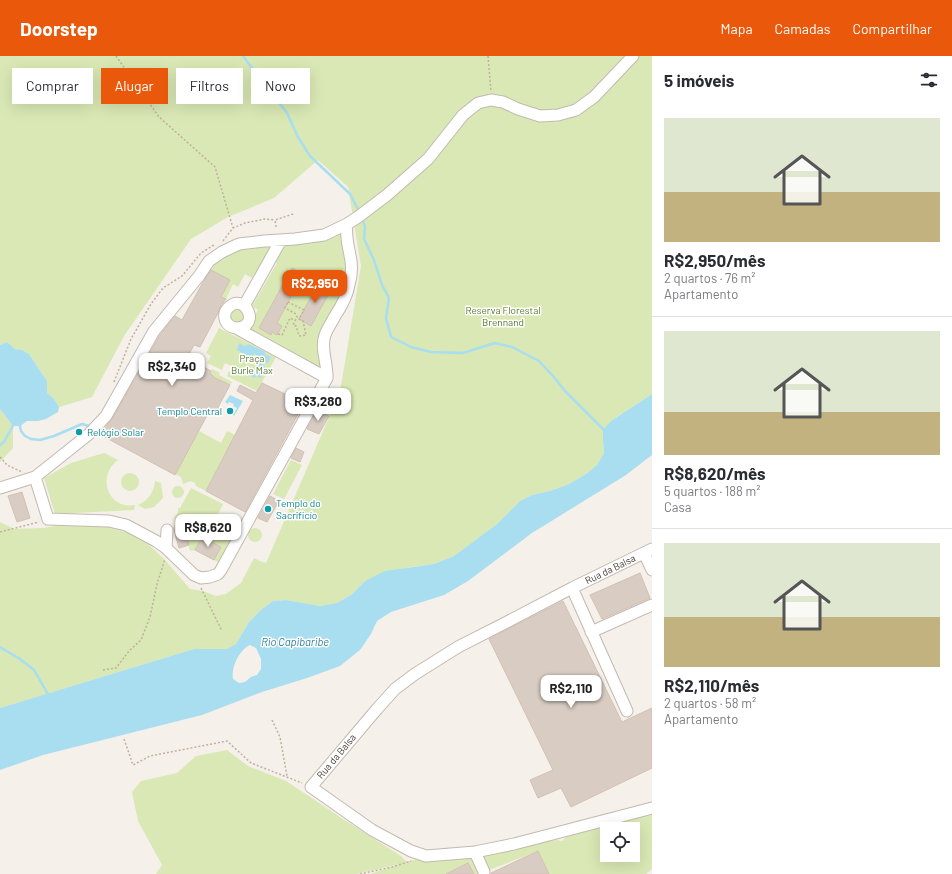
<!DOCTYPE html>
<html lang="pt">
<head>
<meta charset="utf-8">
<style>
  body { margin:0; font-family:Barlow,sans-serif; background:#f7f7f7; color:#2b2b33; height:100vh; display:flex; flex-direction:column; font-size:15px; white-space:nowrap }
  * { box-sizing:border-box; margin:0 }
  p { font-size:13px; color:#7c7c81 }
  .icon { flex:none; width:22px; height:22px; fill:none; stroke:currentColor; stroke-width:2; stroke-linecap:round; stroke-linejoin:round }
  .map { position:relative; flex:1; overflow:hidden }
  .details { display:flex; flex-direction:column; background:#fff; width:300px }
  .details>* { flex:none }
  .top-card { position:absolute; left:12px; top:12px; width:380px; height:36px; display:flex; gap:8px }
  .buttons { position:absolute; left:600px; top:766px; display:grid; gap:8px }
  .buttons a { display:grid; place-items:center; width:40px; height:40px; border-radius:0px; background:#fff; box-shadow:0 4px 16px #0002; font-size:20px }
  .price { position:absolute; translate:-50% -34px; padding:0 9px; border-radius:8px; background:#fff; color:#222; font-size:13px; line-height:26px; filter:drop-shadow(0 1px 2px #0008) }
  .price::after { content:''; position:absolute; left:50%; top:24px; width:12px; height:9px; margin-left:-6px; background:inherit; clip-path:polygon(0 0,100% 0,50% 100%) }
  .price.current { background:#ea580c; color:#fff }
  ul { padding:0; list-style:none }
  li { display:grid; align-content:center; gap:8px; height:212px; padding:0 12px }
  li+li { border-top:1px solid #e1e1e2 }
  li span { display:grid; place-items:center; height:124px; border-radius:0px; color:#555 }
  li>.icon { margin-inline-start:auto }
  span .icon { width:72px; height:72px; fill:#fffc; stroke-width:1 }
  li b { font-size:17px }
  h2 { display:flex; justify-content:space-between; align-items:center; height:48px; padding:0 12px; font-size:17px }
  .chip { padding:0 14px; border-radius:0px; background:#fff; box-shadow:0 4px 16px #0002; font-size:14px; line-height:36px }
  .chip.current { background:#ea580c; color:#fff }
  header { display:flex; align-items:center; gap:24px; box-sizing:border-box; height:56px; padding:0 20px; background:#ea580c; color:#fff }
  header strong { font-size:19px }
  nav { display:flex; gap:22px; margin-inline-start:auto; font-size:14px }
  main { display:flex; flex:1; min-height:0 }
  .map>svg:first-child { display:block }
  .green { fill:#d9e8b4; fill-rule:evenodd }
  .water { fill:#a8def0; fill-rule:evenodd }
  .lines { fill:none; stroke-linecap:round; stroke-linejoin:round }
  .stream { stroke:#a8def0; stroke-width:2.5 }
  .building { fill:#d9cdc3; stroke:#d1c1b3 }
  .minor-casing { stroke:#c3b9b0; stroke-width:13 }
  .path { stroke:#c2b09e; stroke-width:1.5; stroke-dasharray:2 2; stroke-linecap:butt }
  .minor { stroke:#fff; stroke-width:11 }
  .culture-dot { fill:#0f9aa8; stroke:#fff; stroke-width:1.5 }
  .labels { text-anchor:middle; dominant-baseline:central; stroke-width:3; stroke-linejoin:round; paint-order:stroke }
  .park-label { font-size:10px; fill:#567b2b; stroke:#fff }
  .culture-label { font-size:10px; fill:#0d838f; stroke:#fff; text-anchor:start }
  .street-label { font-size:10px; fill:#494038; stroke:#fff }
  .water-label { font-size:11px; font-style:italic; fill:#2d7f9c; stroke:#fff }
</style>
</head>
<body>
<header>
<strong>Doorstep</strong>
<nav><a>Mapa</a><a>Camadas</a><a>Compartilhar</a></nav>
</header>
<main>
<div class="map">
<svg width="652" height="818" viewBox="0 0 652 818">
  <rect width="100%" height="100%" fill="#f5f0ea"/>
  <!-- green -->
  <path class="green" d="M0,0H652V338L611,365L603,385L604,397L597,409L586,418L569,428L550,435L532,439L520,445L497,468L454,500L434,508L410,511L365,525L351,539L337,547L320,550L286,544L273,545L262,553L249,566L236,588L227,593H194L0,652V466L14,473L43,472L62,469L109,471L128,477L148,488L165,504L190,533L203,535L216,540L226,538L241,527L254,502L260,505L266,507L340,336L361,210L348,131L318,104L274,142L228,161L191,183L124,280L92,341L59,351L54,343L47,337V325L29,298L22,294L15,293L7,286L0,289Z
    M342,175L344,177L348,225L326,271L325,320L243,280L258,254L252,250L277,207L272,205L283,188Z
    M260,189L271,191L252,222L245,218L238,231L233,228L226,243L221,241L229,224L209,214C211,211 213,208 215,206C226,197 247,191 260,189Z
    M233,252L244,254L245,265L231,267L229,256Z
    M219,272L276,301L257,335L227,320L229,315L235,318L237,313L225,307L222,314L207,307L211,300L206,297Z
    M212,313L220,317L219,319L232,326L230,329L215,322L210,317Z
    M0,353L13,370V392L0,406Z
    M199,375L221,387L227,375L235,379L206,435L196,430L195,427L191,425L183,428L181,421L175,418Z
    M104,397L118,404C96,420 108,454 135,449L134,454L55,458L44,422L71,407Z
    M291,404L302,409L284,443L273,438Z
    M121 426a9 9 0 1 1 18 0a9 9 0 1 1-18 0Z
    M155,425L161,427L163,442L154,451L145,453L138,449C149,444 154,436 155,425Z
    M172 436a6 6 0 1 1 12 0a6 6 0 1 1-12 0Z
    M191,432L223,448L210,474L232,485L220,507L214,504L221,491L202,481L195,494L190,495L184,472L171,475L175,469V461L178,457V452H180Z
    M248 479a7 7 0 1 1 14 0a7 7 0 1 1-14 0Z
    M227,694L248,710L286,725L343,763L401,800L407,806L426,800L472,799L482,818H474L468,807L446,818H370L400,808L356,818H156L162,809L138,765L132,736L141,725L177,717L196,700Z
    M652,757V813L646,818H549L538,795L484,816L475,796L535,787L557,784L562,785L571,776ZM607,773H633V799H607Z"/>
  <!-- water -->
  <path class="water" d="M7,286L15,293L22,294L29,298L47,325V337L54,343L59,351L58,356L46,363L38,365H27L20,370H13L0,353V289Z
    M239,287L244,290H246L248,288L264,295L266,299L271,301L268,307L265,306H263V309L266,312L261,322L256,320L255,322L247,318L246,316L248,313L256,316L259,314V309L255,306L257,300L255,298L249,301L237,294Z
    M652,338V399L626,419L532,477L468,525L444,539L391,556L377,565L371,578L360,594L340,610L307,622L262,636L202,659L43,699L0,714V652L194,593H227L236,588L249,566L262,553L273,545L286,544L320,550L337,547L351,539L365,525L385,515L434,508L454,500L497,468L520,445L532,439L550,435L569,428L586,418L597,409L604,397L603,385V374L611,365ZM250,589L256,592L261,603V613L257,619L251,621L245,626L239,627L233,623C231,611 239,594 250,589Z
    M230,339L243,345L234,360L233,359L237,352L233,350L234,348L229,346L228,348L225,346Z"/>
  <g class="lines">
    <!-- stream -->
    <path class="stream" d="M243,0L287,57L298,81L310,100L350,138L360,157
      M362,161L365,171L364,183L374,204L382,229L389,242L386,262L391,281L411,291L431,296L463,297L495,287L512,291L539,305L553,320L565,335L605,375
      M20,370L21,375L25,380L31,383L40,384L54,380L82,368L89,370
      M0,389L4,386L14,368
      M0,591L20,603L34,614L49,640"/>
  </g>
  <!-- building -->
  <path class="building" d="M292,212L303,218L277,267L282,270L277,279L272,276L271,279L259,272Z
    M211,214L230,224L221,241L226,243L220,251L218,257L200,291L194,289L187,302L211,315L210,317L215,322L230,329L215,357L210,354L175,419L101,379L105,372L112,363L160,279L175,260L182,264L202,228Z
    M319,226L332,232L311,270L299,263Z
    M262,327L304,347L277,397L245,456L206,435L253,344L237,335L240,329L256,337Z
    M317,354L329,360L319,378L307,373Z
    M296,392L304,396L300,406L291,402Z
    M22,436L30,462L17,466L8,440Z
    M270,440L279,445L267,466L258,462Z
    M184,472L189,489L179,492L174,474Z
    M202,481L221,491L214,504L195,494Z
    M640,517L650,542L602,563L590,539Z
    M563,545L622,666L652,652V712L571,751L561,732L538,742L530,724L553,714L489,583Z
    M538,795L549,818H491V817Z
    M468,807L474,818H446Z"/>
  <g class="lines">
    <!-- minor casing -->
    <g class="minor-casing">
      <path id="minor" d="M347,168C345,181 349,192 351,205C352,212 351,222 349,229C347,240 341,251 335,260C332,266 327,273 325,279C320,293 328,308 327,322L221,514L218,518L210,521L201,522L194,519L166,492L156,485L126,469L109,465L48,463L35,421L49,410L89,378L106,360L154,275L199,220L209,205L222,196L239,188L264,185L295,183L324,179L347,168L358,161L387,139L428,103L463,59L478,47L491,44L503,46L518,53L540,60L558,59L576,54L594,41L633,0
        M244,250L281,184
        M236,272C262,271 245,236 229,251C220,259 226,271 236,272L327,322
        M0,432L35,421
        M166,492L167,474
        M652,493L572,532L507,566L458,591L415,618L395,633L377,653L311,731L372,774L411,795L426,800L475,796L514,788L652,752
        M644,497L652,514
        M572,532L627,655
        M591,576L652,549
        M475,796L484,816"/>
    </g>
    <!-- path -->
    <path class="path" d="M116,0L159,61L215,111L233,172
      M488,0L491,36
      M276,171L275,164L293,158
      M223,185L233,172L245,167L265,163L275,164
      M288,246L304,254L299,263L303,265L306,279L299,280L296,270L293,269L297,261L296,258L285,252Z
      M278,278L282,279L290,262L294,264
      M114,326L131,283L151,248L163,232L182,220L201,197L214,189
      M0,401L7,409L22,416
      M0,476L39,466
      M201,532L222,575
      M103,614L116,612L129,595L141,584L150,561L157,528L165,503
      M272,664L280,681L287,720
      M124,683L133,709L150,700L227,685L251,707L302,727
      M360,818L392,811L411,805"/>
    <!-- minor -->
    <use href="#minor" class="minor"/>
  </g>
  <!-- markers -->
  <g class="culture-dot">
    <circle cx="230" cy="355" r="4"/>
    <circle cx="79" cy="376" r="4"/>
    <circle cx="268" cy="453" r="4"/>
  </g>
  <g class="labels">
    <!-- park labels -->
    <g class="park-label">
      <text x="503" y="254">Reserva Florestal<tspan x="503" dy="12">Brennand</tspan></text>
      <text x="252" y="302">Praça<tspan x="252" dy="12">Burle Max</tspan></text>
    </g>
    <!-- culture labels -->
    <g class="culture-label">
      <text x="222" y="355" text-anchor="end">Templo Central</text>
      <text x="87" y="376">Relógio Solar</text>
      <text x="276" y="447">Templo do<tspan x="276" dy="12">Sacrificío</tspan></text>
    </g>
    <!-- street labels -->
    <g class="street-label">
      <text transform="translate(610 513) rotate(-26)">Rua da Balsa</text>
      <text transform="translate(336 700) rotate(-50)">Rua da Balsa</text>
    </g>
    <!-- water labels -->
    <g class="water-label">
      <text x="295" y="585">Rio Capibaribe</text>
    </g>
  </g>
</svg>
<div class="buttons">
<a><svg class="icon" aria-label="locate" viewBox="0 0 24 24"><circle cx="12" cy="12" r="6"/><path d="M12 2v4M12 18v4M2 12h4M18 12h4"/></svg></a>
</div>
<b class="price current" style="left:315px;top:248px">R$2,950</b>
<b class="price" style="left:172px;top:331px">R$2,340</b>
<b class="price" style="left:318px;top:366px">R$3,280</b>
<b class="price" style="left:208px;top:492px">R$8,620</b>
<b class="price" style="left:571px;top:653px">R$2,110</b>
<div class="top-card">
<a class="chip">Comprar</a>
<a class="chip current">Alugar</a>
<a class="chip">Filtros</a>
<a class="chip">Novo</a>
</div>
</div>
<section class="details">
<h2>5 imóveis<svg class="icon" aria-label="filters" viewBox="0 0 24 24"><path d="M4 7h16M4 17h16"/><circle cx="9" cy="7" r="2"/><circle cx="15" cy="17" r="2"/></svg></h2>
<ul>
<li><span style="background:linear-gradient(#dfe7d0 60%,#c2b280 0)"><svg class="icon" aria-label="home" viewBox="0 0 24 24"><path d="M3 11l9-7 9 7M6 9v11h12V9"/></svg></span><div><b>R$2,950/mês</b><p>2 quartos · 76 m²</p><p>Apartamento</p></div></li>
<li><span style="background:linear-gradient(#dfe7d0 65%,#c2b280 0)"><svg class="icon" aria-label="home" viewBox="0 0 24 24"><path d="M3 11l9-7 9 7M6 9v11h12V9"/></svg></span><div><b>R$8,620/mês</b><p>5 quartos · 188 m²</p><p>Casa</p></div></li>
<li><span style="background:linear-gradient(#dfe7d0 60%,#c2b280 0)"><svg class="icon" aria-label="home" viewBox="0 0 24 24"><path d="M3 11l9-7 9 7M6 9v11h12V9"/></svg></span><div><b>R$2,110/mês</b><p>2 quartos · 58 m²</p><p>Apartamento</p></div></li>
</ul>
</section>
</main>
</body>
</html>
